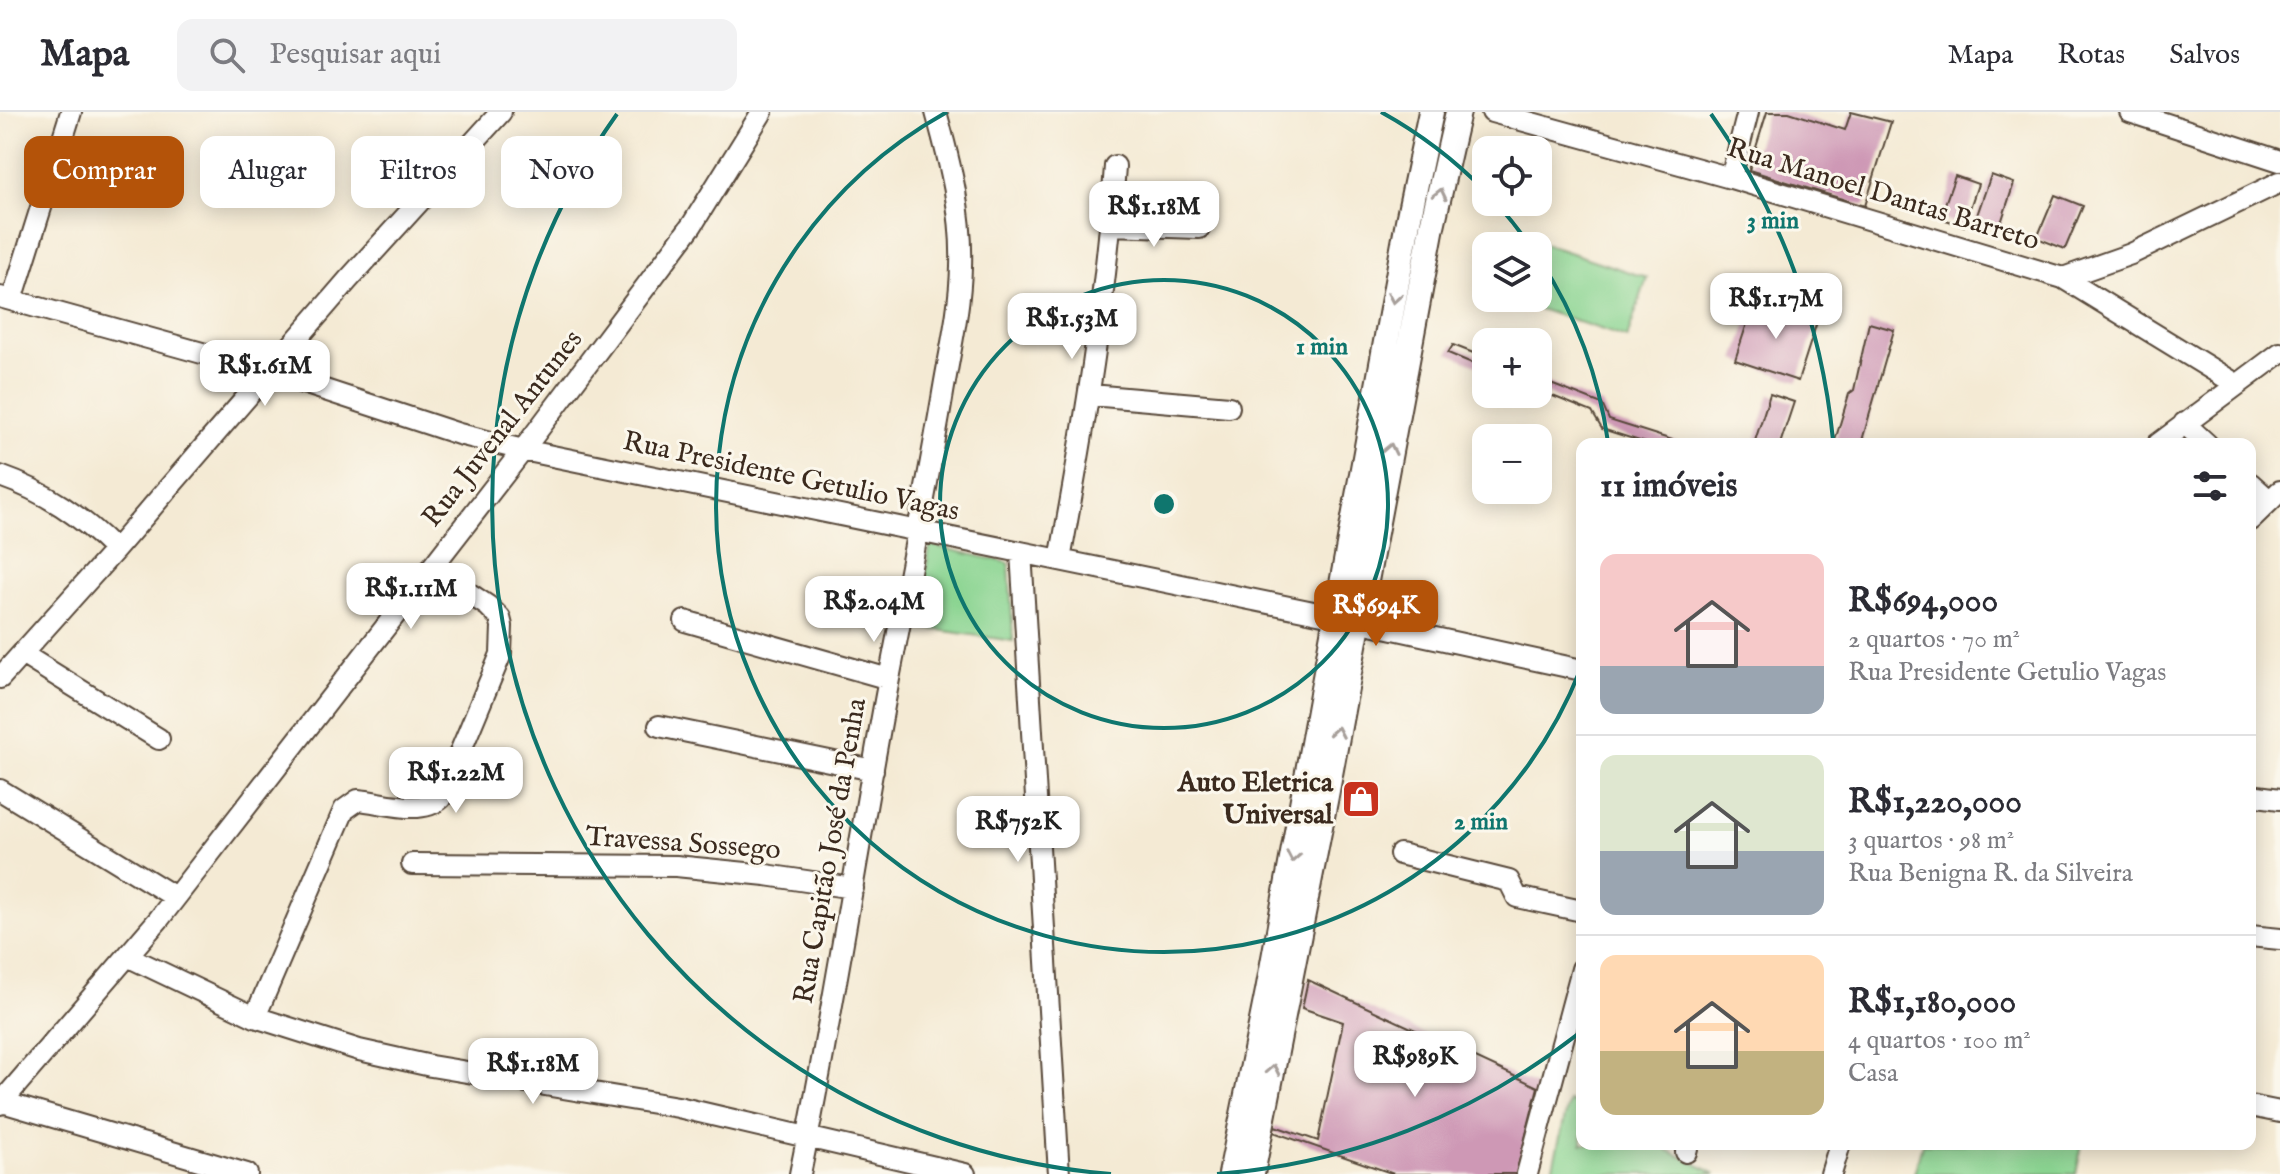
<!DOCTYPE html>
<html lang="pt">
<head>
<meta charset="utf-8">
<style>
  body { margin:0; font-family:"IM FELL English",serif; background:#f2f2f3; color:#2b2b33; height:100vh; display:flex; flex-direction:column; font-size:30px; white-space:nowrap }
  * { box-sizing:border-box; margin:0 }
  p { font-size:26px; color:#7c7c81 }
  .icon { flex:none; width:44px; height:44px; fill:none; stroke:currentColor; stroke-width:2; stroke-linecap:round; stroke-linejoin:round }
  .map { position:relative; flex:1; overflow:hidden }
  .panel { position:absolute; left:1576px; top:326px; width:680px; height:712px; display:flex; flex-direction:column; background:#fff; border-radius:16px; box-shadow:0 4px 20px #0003 }
  .panel>* { flex:none }
  .guide { position:absolute; left:24px; top:24px; width:760px; height:72px; display:flex; gap:16px }
  .buttons { position:absolute; left:1472px; top:24px; display:grid; gap:16px }
  .buttons a { display:grid; place-items:center; width:80px; height:80px; border-radius:16px; background:#fff; box-shadow:0 4px 20px #0003; font-size:40px }
  .price { position:absolute; translate:-50% -68px; padding:0 18px; border-radius:16px; background:#fff; color:#222; font-size:26px; line-height:52px; filter:drop-shadow(0 2px 4px #0008) }
  .price::after { content:''; position:absolute; left:50%; top:48px; width:24px; height:18px; margin-left:-12px; background:inherit; clip-path:polygon(0 0,100% 0,50% 100%) }
  .price.on { background:#b45309; color:#fff }
  ul { padding:0; list-style:none }
  li { display:flex; align-items:center; gap:24px; height:200px; padding:0 24px }
  li+li { border-top:2px solid #e1e1e2 }
  li span { display:grid; place-items:center; flex:none; width:224px; height:160px; border-radius:16px; color:#555 }
  li>.icon { margin-inline-start:auto }
  span .icon { width:96px; height:96px; fill:#fffc; stroke-width:1 }
  li b { font-size:34px }
  h2 { display:flex; justify-content:space-between; align-items:center; height:96px; padding:0 24px; font-size:34px }
  .chip { padding:0 28px; border-radius:16px; background:#fff; box-shadow:0 4px 20px #0003; font-size:28px; line-height:72px }
  .chip.on { background:#b45309; color:#fff }
  header { display:flex; align-items:center; gap:48px; box-sizing:border-box; height:112px; padding:0 40px; background:#fff; border-bottom:2px solid #e1e1e2 }
  header strong { font-size:38px }
  nav { display:flex; gap:44px; margin-inline-start:auto; font-size:28px }
  .search { width:560px; height:72px; background:#f2f2f3; display:flex; align-items:center; gap:20px; box-sizing:border-box; padding:0 28px; border-radius:16px; color:#7c7c81; font-size:30px }
  .map>svg:first-child { display:block }
  .green { fill:#8ad491; stroke:#627f58; stroke-width:2 }
  .building { fill:#ce98b5 }
  .lines { fill:none; stroke-linecap:round; stroke-linejoin:round }
  .minor-casing { stroke:#574739; stroke-width:24 }
  .major-casing { stroke:#574739; stroke-width:28 }
  .minor { stroke:#fff; stroke-width:20 }
  .major { stroke:#fff; stroke-width:24 }
  .oneway { stroke:#a79f9a }
  .ring { fill:none; stroke:#0f766e; stroke-width:4 }
  .labels { text-anchor:middle; dominant-baseline:central; stroke-width:6; stroke-linejoin:round; paint-order:stroke }
  .street-label { font-size:28px; fill:#3b2a1e; stroke:#fbf7ec }
  .poi-label { font-size:28px; font-weight:bold; fill:#3b2a1e; stroke:#fbf7ec; text-anchor:end }
  .centre { fill:#0f766e; stroke:#fbf7ec; stroke-width:4 }
  .ring-label { font-size:24px; text-anchor:middle; font-weight:bold; fill:#0f766e; stroke:#fbf7ec; stroke-width:6; stroke-linejoin:round; paint-order:stroke }
</style>
</head>
<body>
<header>
<strong>Mapa</strong>
<div class="search"><svg class="icon" aria-label="search" viewBox="0 0 24 24"><circle cx="10" cy="10" r="6"/><path d="M15 15l6 6"/></svg>Pesquisar aqui</div>
<nav><a>Mapa</a><a>Rotas</a><a>Salvos</a></nav>
</header>
<div class="map">
<svg width="2280" height="1062" viewBox="0 0 2280 1062">
  <rect width="100%" height="100%" fill="#fbf7ec"/>
  <filter id="ink" filterUnits="userSpaceOnUse"><feTurbulence type="fractalNoise" baseFrequency=".0125" numOctaves="2"/><feDisplacementMap in="SourceGraphic" scale="16" xChannelSelector="R" yChannelSelector="G"/><feConvolveMatrix kernelMatrix="1 2 1 2 8 2 1 2 1" color-interpolation-filters="sRGB"/></filter>
  <filter id="wash" filterUnits="userSpaceOnUse"><feTurbulence type="fractalNoise" baseFrequency=".006" numOctaves="4" result="noise"/><feDisplacementMap in="SourceGraphic" scale="32" xChannelSelector="R" yChannelSelector="G"/><feGaussianBlur stdDeviation="1.8" result="paint"/><feColorMatrix in="noise" values="0 0 0 0 0 0 0 0 0 0 0 0 0 0 0 0 0 1.4 0 .05"/><feComposite in="paint" operator="in"/></filter>
  <g filter="url(#wash)">
    <rect width="100%" height="100%" fill="#f4ead4"/>
    <!-- green -->
    <path class="green" d="M1532,128L1647,166L1627,226L1512,188L1538,186V134H1530Z
      M930,433L1009,451L1013,529L917,515Z
      M1569,989L1582,995V1032H1656L1716,1062H1551Z
      M1922,1032H2082L2076,1062H1914Z"/>
    <g id="blocks">
      <!-- building -->
      <path class="building" d="M1767,0H1789L1845,18L1851,0L1891,10L1865,94L1749,58Z
        M1991,63L2014,71L2000,114L1976,106Z
        M1955,64L1978,72L1964,114L1940,106Z
        M2055,83L2083,94L2065,137L2037,126Z
        M1754,190L1817,210L1798,269L1735,248Z
        M1869,211L1894,218L1861,332H1834L1849,282L1854,278Z
        M1453,233L1486,246V257L1448,241Z
        M1538,267L1602,292L1609,308L1685,332H1649L1602,317L1592,300L1538,278Z
        M1770,282L1794,290L1780,332H1754Z
        M1308,868L1538,975L1516,1062H1394L1273,1020L1275,1014L1318,1029L1343,910L1302,896Z"/>
    </g>
  </g>
  <g filter="url(#ink)">
    <use href="#blocks" fill-opacity="0" stroke="#574739" stroke-width="2"/>
    <g class="lines">
      <!-- minor casing -->
      <g class="minor-casing">
        <path id="minor" d="M1492,0L1731,66L2063,166L2236,272
          M2130,0L2280,49
          M1731,66L1748,0
          M1111,113L1199,116
          M2063,166L2131,142L2280,70
          M0,185L267,259L459,322L523,338L1357,509L1582,558
          M12,188L71,0
          M1091,283L1229,295
          M2184,311L2207,332
          M2158,332L2280,241
          M0,364C46,380 81,404 115,438
          M2250,371L2269,388
          M2250,408L2280,379
          M1021,440L1059,1062
          M1060,448C1084,317 1106,187 1115,54
          M685,509L889,567
          M22,542L159,627
          M0,566L115,438L348,168L501,0
          M659,614L873,658
          M0,678L175,785
          M2250,683L2280,687
          M1400,742L1509,769L1517,785L1582,799
          M412,752L676,754L766,763L853,776
          M2250,824L2280,827
          M129,845L255,905L359,938L431,954L678,995L965,1062
          M255,905L344,698L358,688C383,690 421,704 441,686L501,542L502,514L500,506L488,494L431,456
          M2,990L247,1062
          M0,992L159,807L523,338L692,113L762,0
          M2250,994L2280,1000
          M1686,1040L1688,1032
          M800,1062C834,898 858,732 889,567C907,474 926,381 942,287C949,243 960,199 961,155C963,102 950,51 936,0
          M1527,1062L1582,857
          M1831,1062L1840,1032"/>
      </g>
      <!-- major casing -->
      <g class="major-casing">
        <path id="major" d="M1231,1062L1268,879L1408,109L1431,0
          M1252,1062L1326,684L1432,114L1458,0"/>
      </g>
      <!-- minor -->
      <use href="#minor" class="minor"/>
      <!-- major -->
      <use href="#major" class="major"/>
    </g>
    <!-- one-way arrows -->
    <defs><path id="oneway-chevron" d="M-2-3.5L2.5 0L-2 3.5" fill="none" stroke-width="1.6" stroke-linecap="round" stroke-linejoin="round" transform="scale(2)"/></defs>
    <g class="oneway">
      <use href="#oneway-chevron" transform="translate(1440 82) rotate(-77)"/>
      <use href="#oneway-chevron" transform="translate(1394 186) rotate(100)"/>
      <use href="#oneway-chevron" transform="translate(1390 337) rotate(-78)"/>
      <use href="#oneway-chevron" transform="translate(1337 620) rotate(-80)"/>
      <use href="#oneway-chevron" transform="translate(1293 745) rotate(100)"/>
      <use href="#oneway-chevron" transform="translate(1273 958) rotate(-79)"/>
    </g>
  </g>
  <!-- distance rings -->
  <g class="ring">
    <circle cx="1164" cy="392" r="224"/>
    <path d="M1581 556A448 448 0 1 1 947 0M1381 0A448 448 0 0 1 1484 78M1497 92A448 448 0 0 1 1529 132M1540 148A448 448 0 0 1 1608 330"/>
    <path d="M1578 922A672 672 0 0 1 1217 1062M1111 1062A672 672 0 0 1 617 2M1711 2A672 672 0 0 1 1833 328"/>
  </g>
  <!-- icons -->
  <defs>
    <g id="shop-square" transform="scale(2)"><rect x="-9" y="-9" width="18" height="18" rx="4" fill="#c8321e" stroke="#fbf7ec"/><path d="M-5-2.5h2.3a2.7 3.5 0 0 1 5.4 0H5L5.5 6h-11ZM-1.5-2.5h3a1.5 2.3 0 0 0-3 0Z" fill="#fff"/></g>
  </defs>
  <g fill-rule="evenodd">
    <use href="#shop-square" x="1361" y="687"/>
  </g>
  <g class="labels">
    <!-- street labels -->
    <g class="street-label">
      <text transform="translate(1883 83) rotate(17)">Rua Manoel Dantas Barreto</text>
      <text transform="translate(503 317) rotate(-52)">Rua Juvenal Antunes</text>
      <text transform="translate(791 365) rotate(12)">Rua Presidente Getulio Vagas</text>
      <text transform="translate(683 732) rotate(4)">Travessa Sossego</text>
      <text transform="translate(831 739) rotate(-80)">Rua Capitão José da Penha</text>
    </g>
    <!-- poi labels -->
    <g class="poi-label">
      <text x="1333" y="671">Auto Eletrica<tspan x="1333" dy="32">Universal</tspan></text>
    </g>
  </g>
  <circle cx="1164" cy="392" r="12" class="centre"/>
  <g class="ring-label">
    <text x="1773" y="116">3 min</text>
    <text x="1322" y="242">1 min</text>
    <text x="1481" y="717">2 min</text>
  </g>
</svg>
<div class="buttons">
<a><svg class="icon" aria-label="locate" viewBox="0 0 24 24"><circle cx="12" cy="12" r="6"/><path d="M12 2v4M12 18v4M2 12h4M18 12h4"/></svg></a>
<a><svg class="icon" aria-label="layers" viewBox="0 0 24 24"><path d="M12 4l9 5-9 5-9-5zM3 14l9 5 9-5"/></svg></a>
<a>+</a>
<a>−</a>
</div>
<b class="price" style="left:1154px;top:137px">R$1.18M</b>
<b class="price" style="left:1776px;top:229px">R$1.17M</b>
<b class="price" style="left:1072px;top:249px">R$1.53M</b>
<b class="price" style="left:265px;top:296px">R$1.61M</b>
<b class="price" style="left:411px;top:519px">R$1.11M</b>
<b class="price" style="left:874px;top:532px">R$2.04M</b>
<b class="price on" style="left:1376px;top:536px">R$694K</b>
<b class="price" style="left:456px;top:703px">R$1.22M</b>
<b class="price" style="left:1018px;top:752px">R$752K</b>
<b class="price" style="left:1415px;top:987px">R$989K</b>
<b class="price" style="left:533px;top:994px">R$1.18M</b>
<div class="guide">
<a class="chip on">Comprar</a>
<a class="chip">Alugar</a>
<a class="chip">Filtros</a>
<a class="chip">Novo</a>
</div>
<section class="panel">
<h2>11 imóveis<svg class="icon" aria-label="filters" viewBox="0 0 24 24"><path d="M4 7h16M4 17h16"/><circle cx="9" cy="7" r="2"/><circle cx="15" cy="17" r="2"/></svg></h2>
<ul>
<li><span style="background:linear-gradient(#f6c9c9 70%,#9aa5b1 0)"><svg class="icon" aria-label="home" viewBox="0 0 24 24"><path d="M3 11l9-7 9 7M6 9v11h12V9"/></svg></span><div><b>R$694,000</b><p>2 quartos · 70 m²</p><p>Rua Presidente Getulio Vagas</p></div></li>
<li><span style="background:linear-gradient(#dfe7d0 60%,#9aa5b1 0)"><svg class="icon" aria-label="home" viewBox="0 0 24 24"><path d="M3 11l9-7 9 7M6 9v11h12V9"/></svg></span><div><b>R$1,220,000</b><p>3 quartos · 98 m²</p><p>Rua Benigna R. da Silveira</p></div></li>
<li><span style="background:linear-gradient(#ffd9b3 60%,#c2b280 0)"><svg class="icon" aria-label="home" viewBox="0 0 24 24"><path d="M3 11l9-7 9 7M6 9v11h12V9"/></svg></span><div><b>R$1,180,000</b><p>4 quartos · 100 m²</p><p>Casa</p></div></li>
</ul>
</section>
</div>
</body>
</html>
